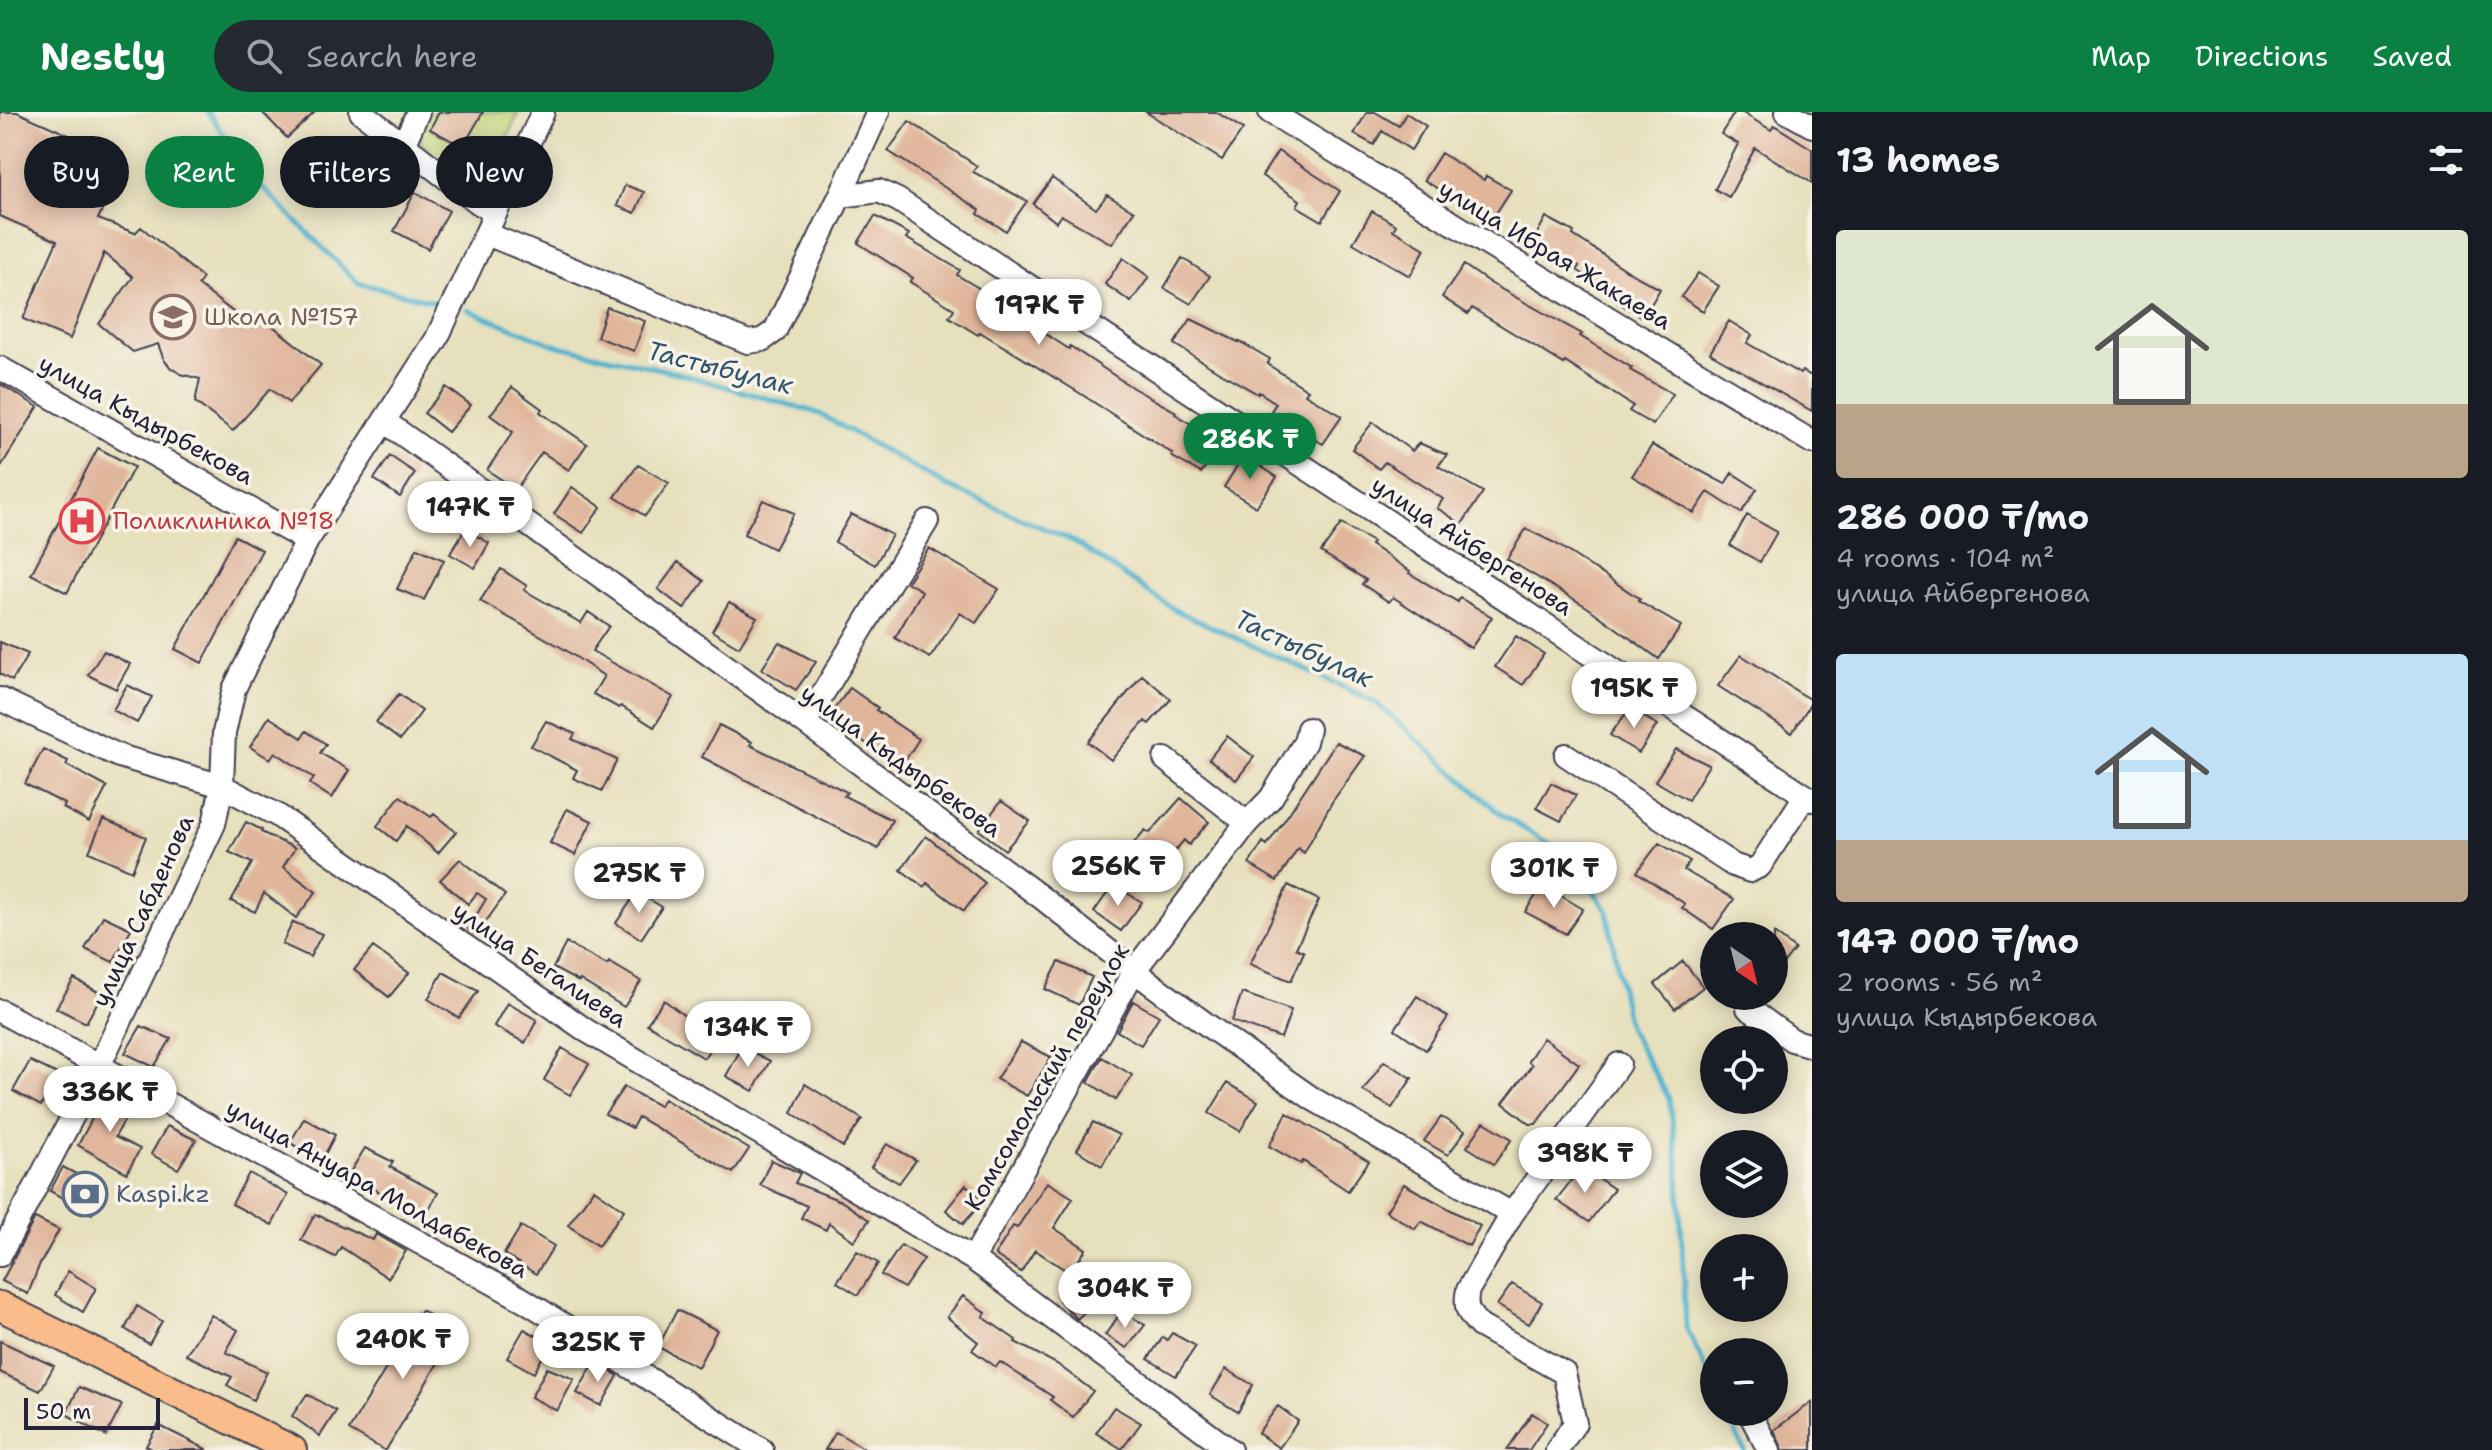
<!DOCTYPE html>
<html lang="en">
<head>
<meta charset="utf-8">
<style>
  body { margin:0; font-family:"Shantell Sans",sans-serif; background:#242831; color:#f1f3f6; height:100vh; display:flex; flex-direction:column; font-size:30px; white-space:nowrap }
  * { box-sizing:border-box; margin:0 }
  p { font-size:26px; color:#9ea1a6 }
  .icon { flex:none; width:44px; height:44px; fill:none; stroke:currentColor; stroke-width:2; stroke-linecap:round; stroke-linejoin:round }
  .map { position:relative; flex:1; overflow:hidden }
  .side { display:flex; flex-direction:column; background:#171b24; width:680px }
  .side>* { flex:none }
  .banner { position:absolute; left:24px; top:24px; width:760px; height:72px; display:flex; gap:16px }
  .needle { width:52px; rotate:145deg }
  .tools { position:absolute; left:1700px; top:810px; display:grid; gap:16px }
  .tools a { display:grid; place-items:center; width:88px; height:88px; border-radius:50%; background:#171b24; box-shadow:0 4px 20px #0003; font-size:40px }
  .scale { position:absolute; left:24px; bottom:20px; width:136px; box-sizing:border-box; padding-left:8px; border:4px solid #22223b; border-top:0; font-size:22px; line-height:28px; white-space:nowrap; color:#22223b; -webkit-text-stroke:6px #f7f3e8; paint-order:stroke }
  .price { position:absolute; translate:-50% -68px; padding:0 18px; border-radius:28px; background:#fff; color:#222; font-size:26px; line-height:52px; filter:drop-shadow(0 2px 4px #0008) }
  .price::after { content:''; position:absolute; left:50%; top:48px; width:24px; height:18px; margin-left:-12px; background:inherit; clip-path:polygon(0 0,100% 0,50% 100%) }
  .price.on { background:#0b8043; color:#fff }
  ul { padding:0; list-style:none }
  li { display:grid; align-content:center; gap:16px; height:424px; padding:0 24px }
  li span { display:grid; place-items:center; height:248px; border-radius:8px; color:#555 }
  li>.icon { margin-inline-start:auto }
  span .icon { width:144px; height:144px; fill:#fffc; stroke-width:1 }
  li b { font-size:34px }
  h2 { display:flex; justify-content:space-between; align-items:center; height:96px; padding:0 24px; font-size:34px }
  .pill { padding:0 28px; border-radius:36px; background:#171b24; box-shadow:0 4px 20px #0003; font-size:28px; line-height:72px }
  .pill.on { background:#0b8043; color:#fff }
  header { display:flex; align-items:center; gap:48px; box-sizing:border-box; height:112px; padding:0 40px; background:#0b8043; color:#fff }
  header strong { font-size:38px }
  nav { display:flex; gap:44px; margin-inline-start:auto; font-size:28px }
  .search { width:560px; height:72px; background:#242831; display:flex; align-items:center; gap:20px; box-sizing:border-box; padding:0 28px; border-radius:44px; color:#9ea1a6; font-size:30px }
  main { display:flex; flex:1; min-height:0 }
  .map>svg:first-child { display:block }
  .green { fill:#bed377; stroke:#707a59; stroke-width:2 }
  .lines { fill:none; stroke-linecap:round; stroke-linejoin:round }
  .stream { stroke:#4fb3ce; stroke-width:5 }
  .building { fill:#e0b69b }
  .minor-casing { stroke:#403e4e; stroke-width:26 }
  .major-casing { stroke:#403e4e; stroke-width:32 }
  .minor { stroke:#fff; stroke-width:22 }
  .major { stroke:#f9bc8a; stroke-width:28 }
  .labels { text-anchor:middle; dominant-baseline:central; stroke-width:7; stroke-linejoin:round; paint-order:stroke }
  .street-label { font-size:24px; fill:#22223b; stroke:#f7f3e8 }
  .education-label { font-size:24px; fill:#785e54; stroke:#f7f3e8; text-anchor:start }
  .health-label { font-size:24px; fill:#be3a42; stroke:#f7f3e8; text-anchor:start }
  .service-label { font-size:24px; fill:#4e5e75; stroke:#f7f3e8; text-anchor:start }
  .water-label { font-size:26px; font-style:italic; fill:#32556e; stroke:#f7f3e8 }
</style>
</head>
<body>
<header>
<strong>Nestly</strong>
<div class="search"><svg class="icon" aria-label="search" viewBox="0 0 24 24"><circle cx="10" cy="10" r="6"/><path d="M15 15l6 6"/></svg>Search here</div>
<nav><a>Map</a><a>Directions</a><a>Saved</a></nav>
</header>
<main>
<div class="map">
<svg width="1812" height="1338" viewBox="0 0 1812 1338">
  <rect width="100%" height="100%" fill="#f7f3e8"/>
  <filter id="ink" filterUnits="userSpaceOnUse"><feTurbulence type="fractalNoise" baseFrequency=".0125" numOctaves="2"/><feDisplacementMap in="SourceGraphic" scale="16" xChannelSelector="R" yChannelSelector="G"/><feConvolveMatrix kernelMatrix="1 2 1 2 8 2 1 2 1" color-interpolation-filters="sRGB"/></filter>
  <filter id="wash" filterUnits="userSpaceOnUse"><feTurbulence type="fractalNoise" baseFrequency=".006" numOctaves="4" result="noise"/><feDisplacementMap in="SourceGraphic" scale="32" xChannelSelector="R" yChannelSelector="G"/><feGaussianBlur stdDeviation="1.8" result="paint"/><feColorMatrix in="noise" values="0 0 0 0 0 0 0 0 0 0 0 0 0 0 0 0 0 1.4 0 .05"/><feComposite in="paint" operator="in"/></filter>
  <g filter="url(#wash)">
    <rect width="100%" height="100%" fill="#e7e0bd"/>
    <!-- green -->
    <path class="green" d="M427,0H519L482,80L430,41L418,26Z"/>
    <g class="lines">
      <!-- stream -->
      <path class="stream" d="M208,0L254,67L358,171L436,190
        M468,198L555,233L678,261L818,301L947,374L1075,430L1175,498L1375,590L1503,704L1569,744L1607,798L1628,915L1669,986L1678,1052L1686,1215L1714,1274
        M1726,1300L1744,1338"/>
    </g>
    <g id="blocks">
      <!-- building -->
      <path class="building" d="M0,0H17L125,48L98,107L135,121L141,115L203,166L198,173L250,213L258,202L321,253L289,291L270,277L233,319L195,290L200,267L181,262L171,256L164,248L158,232L133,240L99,212L133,165L104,141L70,227L23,207L57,129L0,104Z
        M262,0H315L287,26Z
        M439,0H483L463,35L430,17Z
        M1146,0H1216L1243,17L1222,48Z
        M1367,0H1375L1399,14L1406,1L1426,14L1411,38L1382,19L1374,33L1354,22Z
        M1735,0H1741L1771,18L1774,13L1812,37V71L1755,36L1729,85L1715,77L1738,32L1721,22Z
        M909,9L977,54L973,60L1027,89L1006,119L978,102L980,98L888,39Z
        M350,30L383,48L362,87L329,68Z
        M1278,39L1340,79L1322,109L1297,94L1300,88L1262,64Z
        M1441,41L1484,68L1486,64L1511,78L1493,106L1450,80L1448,83L1424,68Z
        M1052,66L1096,97L1107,83L1134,99L1112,132L1061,103L1056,110L1033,92Z
        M625,73L644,80L635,101L617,94Z
        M415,80L449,99L428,137L394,119Z
        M1372,99L1396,113L1393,118L1425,137L1410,164L1353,131Z
        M875,104L909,122L906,126L960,158L957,163L1000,189L998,191L1069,237L1070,234L1133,276L1176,300L1175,302L1222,332L1201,361L1171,344L1173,342L1078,280L980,220L978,223L949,205L954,197L910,170L913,166L858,131Z
        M1546,105L1574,120L1573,123L1634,163L1660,177L1643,206L1617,190L1619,186L1577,158L1579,154L1533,129Z
        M1123,146L1149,165L1131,190L1105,172Z
        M1182,146L1210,164L1191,192L1164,176Z
        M1464,153L1490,171L1582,222L1580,224L1632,256L1630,258L1673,282L1653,313L1629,299L1633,294L1565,250L1564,252L1472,196L1468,202L1442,185Z
        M1698,161L1719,174L1703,199L1681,185Z
        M607,195L645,209L634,239L597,225Z
        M1191,207L1238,230L1239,229L1270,247L1267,252L1308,278L1305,282L1342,304L1323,332L1270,301L1276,291L1259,280L1258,282L1219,260L1174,232Z
        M1729,209L1752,223L1747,231L1800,262L1802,259L1812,264V299L1710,241Z
        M0,272L38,295L0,356Z
        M446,275L471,293L448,320L424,301Z
        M512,275L542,297L540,300L587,332L569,358L542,340L516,377L487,358L513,320L490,303Z
        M1373,310L1412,339L1419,331L1447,343L1438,354L1483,380L1462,412L1437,396L1443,387L1385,350L1379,357L1352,337Z
        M1652,333L1725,372L1732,361L1757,377L1741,401L1708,380L1694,401L1632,364Z
        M98,336L134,355L67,481L31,462Z
        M1244,343L1277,365L1256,395L1224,375Z
        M390,344L415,361L400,385L374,367Z
        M638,353L669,371L645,404L615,385Z
        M572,375L601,395L583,421L554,402Z
        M763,388L794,401L774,437L744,422Z
        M851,402L892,423L875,453L835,430Z
        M1747,403L1777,420L1760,450L1730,433Z
        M1341,412L1373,430L1371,433L1410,459L1409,461L1458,490L1460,486L1492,505L1471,536L1393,485L1389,490L1362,472L1366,468L1321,440Z
        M465,417L489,431L475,456L450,442Z
        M1526,417L1555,431L1640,487L1638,489L1681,514L1659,547L1587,495L1507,447Z
        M235,424L262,438L202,551L175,537Z
        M417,436L444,448L424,488L397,477Z
        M929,436L999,477L976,511L960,501L930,546L895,526L922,479L907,470Z
        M678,450L704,469L684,497L658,477Z
        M501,457L527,474L524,478L581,511L588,500L609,514L592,539L673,585L654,615L621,594L619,596L593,582L604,564L564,537L480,489Z
        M729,490L757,505L739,535L712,519Z
        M1516,524L1544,542L1523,573L1495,555Z
        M0,530L28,542L12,569L0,562Z
        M779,530L816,550L796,578L762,557Z
        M104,539L130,552L116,577L88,563Z
        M1741,543L1812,589L1792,621L1718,574Z
        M1142,563L1171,587L1149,612L1145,609L1111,648L1088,630Z
        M127,573L152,585L137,611L113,598Z
        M850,576L878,596L876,598L919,627L900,656L829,604Z
        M399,582L422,599L400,628L376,610Z
        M1630,596L1657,613L1639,641L1610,623Z
        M269,605L302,626L306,619L326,632L320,641L349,658L332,686L310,672L314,666L275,640L270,647L250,635Z
        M546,609L575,622L572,627L617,648L602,679L573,666L577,658L531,634Z
        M719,613L752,630L750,633L847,680L844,684L892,708L878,737L702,645Z
        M1227,624L1254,645L1236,668L1209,647Z
        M1336,630L1365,644L1332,690L1304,741L1298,736L1277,769L1249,752L1263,730L1267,733L1290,700Z
        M43,637L68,649L66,653L107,675L89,710L63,696L65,692L25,672Z
        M1676,637L1709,653L1688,688L1655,669Z
        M1551,671L1576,683L1561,709L1536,696Z
        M400,684L431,705L434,702L456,720L438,741L407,714L396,729L377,714Z
        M1181,686L1209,710L1189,733L1184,728L1155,763L1126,740L1145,718L1150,721Z
        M1001,689L1030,709L1005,738L979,718Z
        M567,697L592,709L575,743L550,731Z
        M103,707L146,725L132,759L89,740Z
        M246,710L262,718L261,720L295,736L283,755L316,780L296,806L264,781L255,800L231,789L252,751L229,740Z
        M926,724L985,771L964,799L927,771L924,775L901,758Z
        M1659,731L1690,749L1684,758L1734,787L1713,817L1682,796L1685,792L1637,760Z
        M460,747L505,783L476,823L468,817L486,787L477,781L468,792L440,768Z
        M1113,773L1142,790L1121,819L1094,800Z
        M1288,773L1319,788L1296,836L1304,840L1291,869L1250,852Z
        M1543,773L1583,797L1566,822L1525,800Z
        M637,780L662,795L641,827L616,811Z
        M103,804L131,817L113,850L85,837Z
        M293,810L322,822L310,845L282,832Z
        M1774,821L1795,837L1774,864Z
        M566,831L607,853L609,850L641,869L624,895L580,868L579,870L553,856Z
        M373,835L409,861L389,885L354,858Z
        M1683,849L1703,875L1675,897L1655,872Z
        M1059,850L1092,865L1079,893L1045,877Z
        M443,860L478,879L459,906L428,887Z
        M74,867L102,882L86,911L56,896Z
        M1242,881L1291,898L1281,926L1232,909Z
        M1417,884L1448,905L1426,938L1395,917Z
        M664,888L695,912L701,904L723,917L704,946L647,912Z
        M1133,889L1159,904L1141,933L1117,919Z
        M507,891L537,908L525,931L494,914Z
        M141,914L171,927L154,955L125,941Z
        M1543,926L1579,952L1536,1012H1530L1503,991L1532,953L1528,949Z
        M1021,930L1051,945L1027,984L996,967Z
        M742,935L770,949L753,979L726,964Z
        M562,936L589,952L570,983L544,968Z
        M1102,945L1132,963L1116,988L1088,970Z
        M30,949L59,963L41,994L13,979Z
        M1384,949L1412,966L1392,996L1363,979Z
        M1227,971L1258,989L1240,1019L1209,1001Z
        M805,972L862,1007L843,1035L792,1001Z
        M624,975L659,994L664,987L749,1037L733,1061L638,1005L632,1016L605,1002Z
        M107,979L133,993L115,1025L140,1037L127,1061L78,1033Z
        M1287,1001L1369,1049L1348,1079L1303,1049L1301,1052L1269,1034Z
        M1441,1005L1465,1019L1448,1043L1424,1029Z
        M304,1006L335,1023L322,1048L290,1031Z
        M1093,1010L1119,1023L1102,1054L1077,1038Z
        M1484,1010L1512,1027L1494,1052L1467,1035Z
        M167,1014L196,1028L178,1057L151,1042Z
        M887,1032L916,1048L899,1071L871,1055Z
        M365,1036L393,1050L390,1055L438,1081L424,1106L349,1062Z
        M771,1048L800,1061L795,1071L841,1089L869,1108L854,1129L829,1111L826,1118L801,1106L807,1094L760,1073Z
        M63,1055L105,1078L92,1102L50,1079Z
        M1582,1055L1614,1077L1589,1110L1556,1088Z
        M249,1061L288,1083L272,1113L232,1092Z
        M1047,1070L1073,1086L1054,1116L1086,1137L1070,1161L1035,1138L1021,1160L995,1143L1013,1114L1017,1116Z
        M1404,1072L1480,1114L1469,1134L1421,1109L1415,1117L1386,1099Z
        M966,1073L984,1088L963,1112L946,1098Z
        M594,1077L624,1098L598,1134L568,1113Z
        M315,1102L373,1128L376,1122L406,1139L388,1166L341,1135L335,1145L301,1128Z
        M35,1106L59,1118L39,1154L28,1182L2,1169Z
        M521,1114L554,1134L536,1162L504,1142Z
        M901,1133L924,1147L904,1176L881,1163Z
        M857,1139L878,1151L858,1183L837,1170Z
        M68,1159L96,1176L83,1200L55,1183Z
        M1079,1168L1097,1188L1077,1207L1059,1188Z
        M1512,1172L1542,1190L1529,1212L1497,1193Z
        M963,1184L986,1201L983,1205L1016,1228L1015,1230L1057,1252L1093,1279L1073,1305L1050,1288L1053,1285L1000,1250L996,1255L972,1238L978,1230L947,1205Z
        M137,1194L162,1209L149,1232L125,1217Z
        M421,1198L457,1219L386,1338H384L349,1318Z
        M677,1198L717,1218L698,1255L658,1235Z
        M1122,1199L1145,1213L1127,1236L1105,1223Z
        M211,1203L238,1218L226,1240L267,1260L253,1288L227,1273L232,1265L186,1243Z
        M524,1217L550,1231L534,1261L507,1246Z
        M1172,1221L1196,1234L1176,1264L1148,1247L1163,1225L1167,1228Z
        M0,1229L54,1254L40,1279L0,1260Z
        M595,1249L618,1264L601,1294L577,1281Z
        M547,1256L574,1267L557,1299L531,1285Z
        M1226,1257L1253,1273L1238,1300L1210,1283Z
        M79,1275L122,1293L106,1324L66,1302Z
        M307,1282L336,1299L320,1324L292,1304Z
        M1812,1290V1338H1783L1774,1318Z
        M1278,1294L1298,1309L1279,1336L1258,1321Z
        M1114,1295L1141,1311L1122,1337L1096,1321Z
        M1532,1301L1547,1311L1529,1338H1507Z
        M158,1313L208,1338H154L146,1334Z
        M836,1320L867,1338H825Z"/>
    </g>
  </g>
  <g filter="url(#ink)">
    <use href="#blocks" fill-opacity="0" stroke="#403e4e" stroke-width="2"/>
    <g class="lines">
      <!-- minor casing -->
      <g class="minor-casing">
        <path id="minor" d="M361,0L479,91L495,101
          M1270,0L1812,330
          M1787,0L1812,14
          M403,34L418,0
          M840,84L878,0
          M487,122L748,230L762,228L775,219L840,84L879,79L898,88L1812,688
          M0,256L307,429
          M384,309L805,611L1042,786L1134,859L1210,915L1313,987L1512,1102
          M0,587L119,644L222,674L277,703L587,919L973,1147L1230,1338
          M805,611L927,409
          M1566,643L1733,753L1750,759L1760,754L1805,684
          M1165,647L1247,711
          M1748,896L1792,928L1812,934
          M0,899L524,1188L762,1338
          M0,1143L100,952L214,712L222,674L224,621L234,577L307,429L436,228L543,0
          M973,1147L1134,859L1247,711L1271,686L1305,630L1308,617
          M1749,1300L1769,1338
          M1557,1338L1575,1311L1564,1261L1480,1214C1468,1202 1464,1195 1468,1178L1512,1102L1619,952"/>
      </g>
      <!-- major casing -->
      <g class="major-casing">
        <path id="major" d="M0,1194L292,1338"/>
      </g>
      <!-- minor -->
      <use href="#minor" class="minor"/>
      <!-- major -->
      <use href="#major" class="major"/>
    </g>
  </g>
  <!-- icons -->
  <defs>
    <g id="school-ring" transform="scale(2.3)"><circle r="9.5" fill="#f7f3e8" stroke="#8d6e63" stroke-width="1.5"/><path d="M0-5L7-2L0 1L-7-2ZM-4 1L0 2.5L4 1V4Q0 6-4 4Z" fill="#8d6e63"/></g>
    <g id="hospital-ring" transform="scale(2.3)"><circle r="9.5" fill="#f7f3e8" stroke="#e0444e" stroke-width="1.5"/><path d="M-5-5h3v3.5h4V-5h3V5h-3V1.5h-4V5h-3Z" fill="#e0444e"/></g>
    <g id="bank-ring" transform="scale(2.3)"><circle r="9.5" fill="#f7f3e8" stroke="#5c6f8a" stroke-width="1.5"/><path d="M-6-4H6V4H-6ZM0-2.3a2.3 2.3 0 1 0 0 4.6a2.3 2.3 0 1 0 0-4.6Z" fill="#5c6f8a"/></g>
  </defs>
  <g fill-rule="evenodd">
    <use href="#school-ring" x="173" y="205"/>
    <use href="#hospital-ring" x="82" y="409"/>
    <use href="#bank-ring" x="85" y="1082"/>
  </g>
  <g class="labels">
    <!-- street labels -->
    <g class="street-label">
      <text transform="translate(1555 143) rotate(31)">улица Ибрая Жакаева</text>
      <text transform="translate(146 308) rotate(29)">улица Кыдырбекова</text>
      <text transform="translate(1472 434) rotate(33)">улица Айбергенова</text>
      <text transform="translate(901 649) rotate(36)">улица Кыдырбекова</text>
      <text transform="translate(143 799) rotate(-65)">улица Сабденова</text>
      <text transform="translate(540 853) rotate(34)">улица Бегалиева</text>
      <text transform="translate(1047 965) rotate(-60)">Комсомольский переулок</text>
      <text transform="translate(377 1077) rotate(29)">улица Ануара Молдабекова</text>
    </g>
    <!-- education labels -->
    <g class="education-label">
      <text x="204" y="205">Школа №157</text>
    </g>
    <!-- health labels -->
    <g class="health-label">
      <text x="113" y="409">Поликлиника №18</text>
    </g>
    <!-- service labels -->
    <g class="service-label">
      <text x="116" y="1082">Kaspi.kz</text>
    </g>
    <!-- water labels -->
    <g class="water-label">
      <text transform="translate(720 255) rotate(14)">Тастыбулак</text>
      <text transform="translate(1304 536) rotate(25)">Тастыбулак</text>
    </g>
  </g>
</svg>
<div class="tools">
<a><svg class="needle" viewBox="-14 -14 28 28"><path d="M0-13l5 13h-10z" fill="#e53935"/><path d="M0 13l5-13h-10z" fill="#9ea1a6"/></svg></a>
<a><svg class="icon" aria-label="locate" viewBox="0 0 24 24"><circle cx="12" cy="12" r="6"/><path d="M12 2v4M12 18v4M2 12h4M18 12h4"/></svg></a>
<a><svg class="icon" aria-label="layers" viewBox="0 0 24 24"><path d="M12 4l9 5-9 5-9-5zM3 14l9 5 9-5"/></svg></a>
<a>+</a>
<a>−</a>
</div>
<div class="scale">50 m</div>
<b class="price" style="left:1039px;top:235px">197K ₸</b>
<b class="price on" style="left:1250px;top:369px">286K ₸</b>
<b class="price" style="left:470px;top:437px">147K ₸</b>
<b class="price" style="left:1634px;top:618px">195K ₸</b>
<b class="price" style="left:1118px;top:796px">256K ₸</b>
<b class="price" style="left:1554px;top:798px">301K ₸</b>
<b class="price" style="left:639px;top:803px">275K ₸</b>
<b class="price" style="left:748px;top:957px">134K ₸</b>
<b class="price" style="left:110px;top:1022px">336K ₸</b>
<b class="price" style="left:1585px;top:1083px">398K ₸</b>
<b class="price" style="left:1125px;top:1218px">304K ₸</b>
<b class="price" style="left:403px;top:1269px">240K ₸</b>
<b class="price" style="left:598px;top:1272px">325K ₸</b>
<div class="banner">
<a class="pill">Buy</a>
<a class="pill on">Rent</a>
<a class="pill">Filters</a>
<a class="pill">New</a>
</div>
</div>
<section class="side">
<h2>13 homes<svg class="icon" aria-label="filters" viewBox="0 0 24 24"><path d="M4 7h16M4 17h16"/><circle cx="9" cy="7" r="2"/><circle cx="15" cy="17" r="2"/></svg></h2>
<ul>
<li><span style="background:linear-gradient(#dfe7d0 70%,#b9a48a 0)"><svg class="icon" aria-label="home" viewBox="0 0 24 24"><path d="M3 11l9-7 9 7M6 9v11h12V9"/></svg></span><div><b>286 000 ₸/mo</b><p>4 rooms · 104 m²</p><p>улица Айбергенова</p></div></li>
<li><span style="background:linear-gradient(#bfe0f5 75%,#b9a48a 0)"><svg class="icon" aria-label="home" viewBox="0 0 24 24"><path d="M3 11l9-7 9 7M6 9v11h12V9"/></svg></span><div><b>147 000 ₸/mo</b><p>2 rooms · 56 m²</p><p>улица Кыдырбекова</p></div></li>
</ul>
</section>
</main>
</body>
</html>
